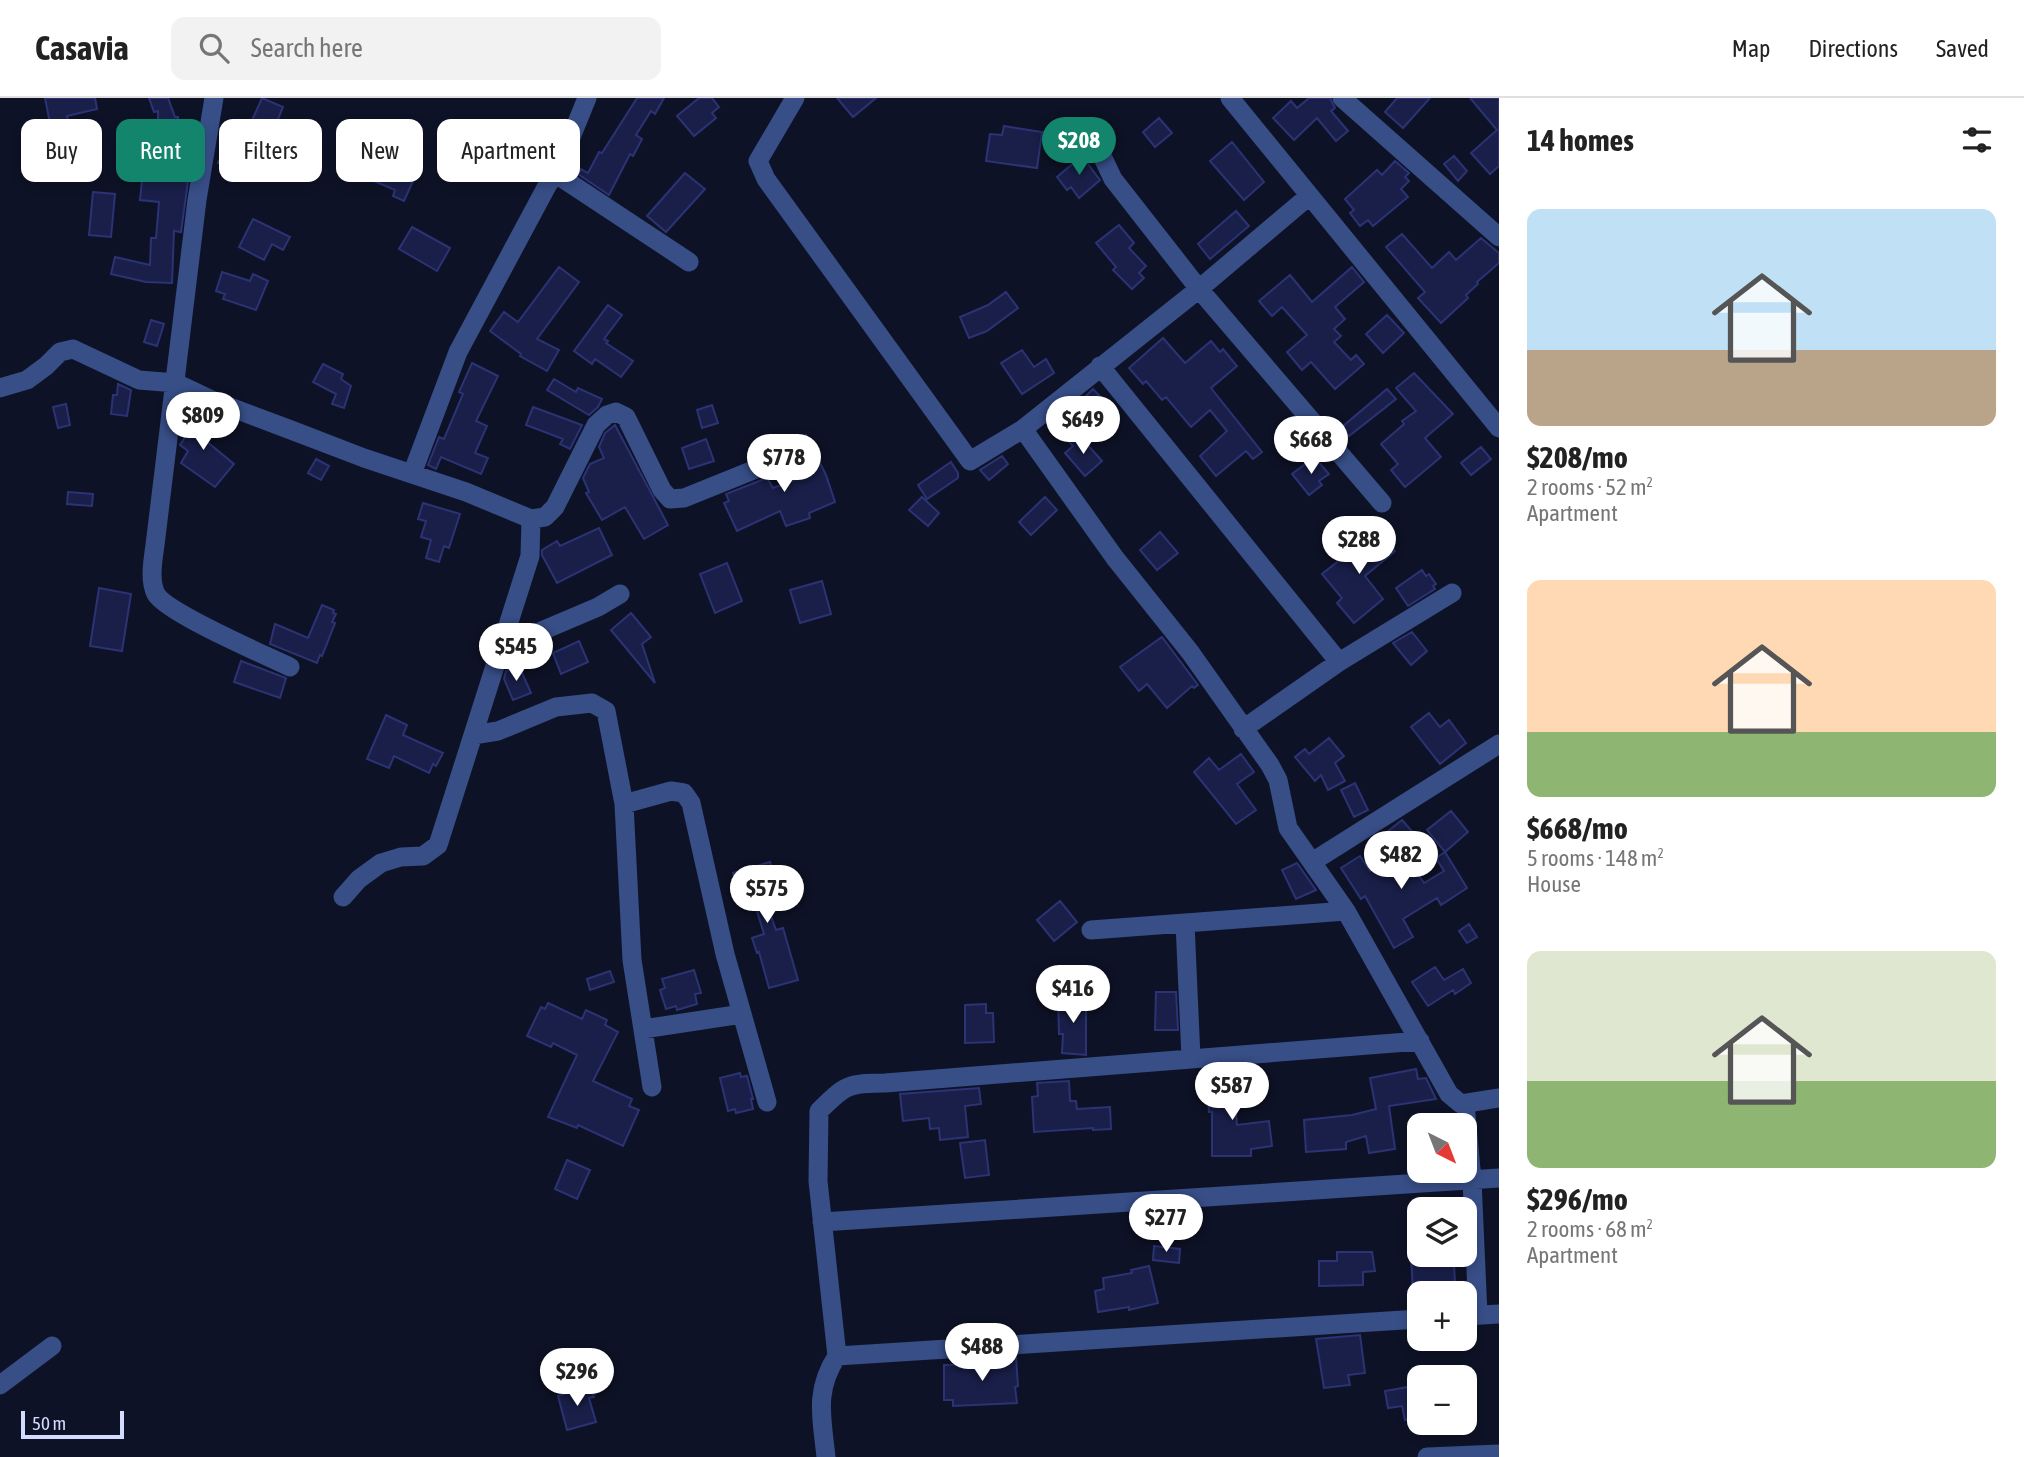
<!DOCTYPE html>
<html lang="en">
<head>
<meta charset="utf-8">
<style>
  body { margin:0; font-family:"Asap Condensed",sans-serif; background:#f2f2f2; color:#222; height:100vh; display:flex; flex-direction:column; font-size:26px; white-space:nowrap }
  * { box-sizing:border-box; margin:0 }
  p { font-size:23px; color:#767676 }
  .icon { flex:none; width:38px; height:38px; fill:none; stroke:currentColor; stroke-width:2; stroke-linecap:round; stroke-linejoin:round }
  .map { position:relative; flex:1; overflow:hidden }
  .details { display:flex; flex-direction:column; background:#fff; width:525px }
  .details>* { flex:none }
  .banner { position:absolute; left:21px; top:21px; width:665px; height:63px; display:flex; gap:14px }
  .needle { width:46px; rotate:138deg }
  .controls { position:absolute; left:1407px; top:1015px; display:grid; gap:14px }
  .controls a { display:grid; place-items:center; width:70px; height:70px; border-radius:14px; background:#fff; box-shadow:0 4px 10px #0003; font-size:35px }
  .scale { position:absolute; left:21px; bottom:18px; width:103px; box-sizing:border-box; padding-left:7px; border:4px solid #d3dcff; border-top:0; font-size:19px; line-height:24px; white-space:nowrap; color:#d3dcff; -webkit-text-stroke:5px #0e1226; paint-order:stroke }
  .price { position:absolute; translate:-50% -60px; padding:0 16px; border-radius:24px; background:#fff; color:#222; font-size:23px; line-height:46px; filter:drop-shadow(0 2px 4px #0008) }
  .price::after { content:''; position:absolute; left:50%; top:42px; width:21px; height:16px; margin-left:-10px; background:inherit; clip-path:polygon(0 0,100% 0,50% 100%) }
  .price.current { background:#13856c; color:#fff }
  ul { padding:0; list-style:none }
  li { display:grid; align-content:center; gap:14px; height:371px; padding:0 28px }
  li span { display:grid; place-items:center; height:217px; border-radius:14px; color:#555 }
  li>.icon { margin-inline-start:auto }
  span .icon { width:126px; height:126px; fill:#fffc; stroke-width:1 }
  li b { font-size:30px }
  h2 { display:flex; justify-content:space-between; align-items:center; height:84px; padding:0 28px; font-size:30px }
  .pill { padding:0 24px; border-radius:14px; background:#fff; box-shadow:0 4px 10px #0003; font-size:24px; line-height:63px }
  .pill.current { background:#13856c; color:#fff }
  header { display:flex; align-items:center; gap:42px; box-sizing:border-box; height:98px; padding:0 35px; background:#fff; border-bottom:2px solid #e0e0e0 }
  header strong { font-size:33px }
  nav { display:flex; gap:38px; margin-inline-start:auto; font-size:24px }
  .search { width:490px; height:63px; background:#f2f2f2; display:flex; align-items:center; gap:18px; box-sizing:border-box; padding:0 24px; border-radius:14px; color:#767676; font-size:26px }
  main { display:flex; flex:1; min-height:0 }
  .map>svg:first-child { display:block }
  .building { fill:#191f48; stroke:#2b3375; stroke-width:2 }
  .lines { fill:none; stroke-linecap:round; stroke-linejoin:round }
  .minor { stroke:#374e87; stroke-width:19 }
</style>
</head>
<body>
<header>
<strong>Casavia</strong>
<div class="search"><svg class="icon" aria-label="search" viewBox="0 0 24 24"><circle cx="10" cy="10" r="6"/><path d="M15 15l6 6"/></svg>Search here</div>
<nav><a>Map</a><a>Directions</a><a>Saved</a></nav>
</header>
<main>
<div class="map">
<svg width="1499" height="1359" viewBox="0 0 1499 1359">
  <rect width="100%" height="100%" fill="#0e1226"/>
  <!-- building -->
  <path class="building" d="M45,0H95L97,11L67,18L68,22L50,25Z
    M149,0H168L175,19H178V28L194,25L196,31L193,50L178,49L175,81L188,83L181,134L174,133L172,185L146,184L111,176L115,159L150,167L151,140H156L159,104L140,102L143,72H139L142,42L158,43V13L154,14Z
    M262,0L283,9L271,38L249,29Z
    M637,0H664L655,16L651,13L636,37L642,41L633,58L630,56L609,97L578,76L581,71L588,75L599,54L602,55Z
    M699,0H712L719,9L712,15L716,20L694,38L677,18Z
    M837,0H876L853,19Z
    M1309,0H1330L1335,10L1331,13L1348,33L1336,43L1317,20L1294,42L1273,20L1291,3L1297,10Z
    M1397,0H1430L1403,30L1385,14Z
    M1470,0H1499V68L1490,76L1471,55L1497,32Z
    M1159,20L1172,35L1155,49L1143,34Z
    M1004,28L1042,34L1037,70L986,63L990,36L1002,37Z
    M384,42L408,53L398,76L413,83L404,103L393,98L395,92L367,80Z
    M1232,44L1264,84L1244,102L1210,63Z
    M227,46L246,54L238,73L218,65Z
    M1082,58L1100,82L1079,100L1071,89L1067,92L1057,79Z
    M1454,58L1467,73L1458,83L1444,66Z
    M1395,63L1409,75L1405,79L1409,83L1401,91L1408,99L1373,128L1368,122L1360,128L1350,115L1354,112L1345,101L1377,72L1382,77Z
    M685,75L705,91L666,134L647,118Z
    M93,94L115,96L111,139L89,137Z
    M1236,113L1249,128L1210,161L1198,146Z
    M253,121L290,139L283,152L272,146L264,162L239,149Z
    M1119,127L1134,145L1129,150L1146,168L1139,175L1144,180L1132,191L1113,172L1116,169L1096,145Z
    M412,129L450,150L437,173L399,151Z
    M1402,136L1432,170L1449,154L1456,162L1481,140L1499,155V165L1477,184L1478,186L1466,197L1468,200L1441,225L1418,200L1425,194L1386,149Z
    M559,169L579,184L537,241L559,252L547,273L520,258L521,256L490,233L504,214L518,224Z
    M1352,169L1364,184L1335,209L1345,221L1334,231L1341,238L1334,244L1351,262L1356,257L1364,266L1335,291L1311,264L1302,272L1287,254L1307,237L1282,209L1272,218L1259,203L1290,177L1312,204Z
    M222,174L250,183L253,176L268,183L256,212L223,201L225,196L216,193Z
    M1006,194L1018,210L987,233L969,240L960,219L988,207Z
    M608,207L622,217L604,241L608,243L606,245L633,263L621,279L595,261L592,266L574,253Z
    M1387,217L1404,235L1383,255L1366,236Z
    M151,222L164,226L157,248L144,244Z
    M1163,240L1185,265L1211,243L1220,254L1223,251L1237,268L1211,290L1262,354L1253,361L1246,353L1216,378L1200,358L1227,333L1210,312L1191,329L1166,299L1162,302L1146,283L1143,286L1129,270Z
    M1022,252L1034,269L1046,261L1054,275L1022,296L1001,265Z
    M472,265L498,278L476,323L487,328L475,355L488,360L481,376L441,359L436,371L428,367L439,339L444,341L463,296L459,294Z
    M323,266L343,276L341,281L351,288L344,310L332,306L336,296L313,284Z
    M1414,275L1453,316L1425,340L1441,359L1405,389L1391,372L1398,366L1381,346L1404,326L1402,323L1416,313L1396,290Z
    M554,281L576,294L578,290L602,301L598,309L589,317L547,292Z
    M118,286L131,292L127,318L111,316L113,297H117Z
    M1093,291L1108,307L1084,331L1069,315Z
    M1387,291L1396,301L1349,338L1342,329Z
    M66,306L70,327L58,330L53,309Z
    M712,307L718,325L702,330L697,312Z
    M533,309L582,327L570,351L560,346L563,341L526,327Z
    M197,310L211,317L200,338L234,366L215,389L181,365L188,353L180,347L187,336L183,333Z
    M615,327L668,427L644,441L625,409L602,422L586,395L589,394L583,380L590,366L604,360L599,349L605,335Z
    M1078,336L1102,363L1085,378L1065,355L1073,348L1069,344Z
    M806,337L826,377L835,404L809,415L810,420L786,428L780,413L737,433L724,405L729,403L726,396L767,380L773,390L806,378L790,345Z
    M706,341L714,363L689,371L682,350Z
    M1481,349L1491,361L1471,377L1461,365Z
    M1002,358L1008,366L989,382L980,372Z
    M316,361L329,368L321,382L308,375Z
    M1316,361L1329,376L1319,383L1322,387L1309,397L1292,376L1305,366L1307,368Z
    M951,364L958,375V380L927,401L918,387Z
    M68,394L93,396L92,408L67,406Z
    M922,399L939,415L928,428L909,412Z
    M1045,399L1057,412L1031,437L1019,424Z
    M423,405L460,416L449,450L444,448L439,464L426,460L431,442L421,439L426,423L418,421Z
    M599,430L612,457L557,485L542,457V452L557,443L560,448Z
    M1378,432L1395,453L1365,478L1383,501L1354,525L1337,505L1342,500L1322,476Z
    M1160,434L1178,455L1157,472L1140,452Z
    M727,465L742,503L715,515L700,476Z
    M1422,472L1426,478L1429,476L1436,486L1433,488L1435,491L1408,508L1396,490Z
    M822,483L831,516L800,525L790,492Z
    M99,490L131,496L122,553L90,548Z
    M322,507L334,512L333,515L336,516L332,524L335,525L322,558L320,557L317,565L270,546L275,526L308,540Z
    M631,515L651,539L642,546L655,585L611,532Z
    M1412,534L1427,553L1411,567L1393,545Z
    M1162,539L1198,587L1194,590L1192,588L1167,610L1147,586L1139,593L1120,569Z
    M579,543L588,564L561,576L553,555Z
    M241,563L286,580L280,600L234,584Z
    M519,568L531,595L513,602L504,581L506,573Z
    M1429,615L1440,629L1449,622L1466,645L1440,666L1411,629Z
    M386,617L407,627L403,637L443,655L436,668L433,666L429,675L394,658L389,670L367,661Z
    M1329,640L1344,658L1335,665L1345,683L1328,692L1321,677L1315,683L1295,659L1305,651L1309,656Z
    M1241,656L1254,674L1237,686L1256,712L1236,726L1194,674L1209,660L1219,672Z
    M1355,685L1368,712L1354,719L1341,692Z
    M1451,713L1468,734L1445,754L1427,732Z
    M1402,722L1418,740L1403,753L1387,734Z
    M1445,754L1467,790L1441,807L1437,800L1403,821L1413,839L1394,850L1365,798L1361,801L1341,770L1360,758L1370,773L1395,755L1413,779L1418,776L1424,785L1444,773L1436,760Z
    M770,764L777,788L765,792L766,795L763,796L776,832L783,830L798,882L769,890L759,854L757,855L752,840L764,836L755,807L744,810L733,775Z
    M1297,765L1316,792L1296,801L1282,772Z
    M1060,803L1077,824L1054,843L1037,822Z
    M1469,826L1477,839L1467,845L1459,833Z
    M1435,869L1444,882L1463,871L1471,885L1455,896L1453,892L1428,908L1412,884Z
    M694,872L701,895L695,896L697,906L677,912L676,908L666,911L660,892L665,890L662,881Z
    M610,873L614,884L590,892L587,881Z
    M1156,894H1176L1178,932H1155Z
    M1086,900V957L1062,955L1063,936H1059L1058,901Z
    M548,905L582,921L586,912L607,922L605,927L618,934L593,983L632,1001L629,1008L639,1012L623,1048L578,1027L577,1030L548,1019L577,957L553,945L551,949L527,938L541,909L545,911Z
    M986,906V915H993L994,944L965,945V907Z
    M1416,971L1418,981L1426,980L1436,1001L1389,1008L1395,1051L1369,1055L1366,1038L1346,1044V1051L1306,1054L1304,1022L1352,1017L1376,1011L1370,980Z
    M740,975L741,979L747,978L753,1001H751L753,1011L736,1015L735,1011L728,1013L720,980Z
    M1233,976L1237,1027L1269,1023L1272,1048L1251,1051V1058H1212V1014H1209L1206,978Z
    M1069,983L1070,1003H1076L1077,1011L1110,1009L1111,1031L1093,1032V1030L1034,1034L1032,999L1038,998L1037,985Z
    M979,990L981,1006L965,1008L968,1039L940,1042L939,1030L930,1031L929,1020L903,1023L900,996Z
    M985,1042L989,1077L965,1080L960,1045Z
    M567,1062L590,1072L577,1101L555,1091Z
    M1154,1148L1180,1151L1179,1165L1153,1162Z
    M1337,1154H1372L1375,1173L1363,1174V1187L1319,1188V1163H1337Z
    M1411,1157H1443L1444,1166L1454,1165L1455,1186L1434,1187V1195H1413Z
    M1149,1168L1158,1205L1129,1212V1209L1098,1214L1095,1193L1104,1191L1103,1180L1132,1175L1131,1172Z
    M1360,1237L1365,1275L1348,1277L1350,1287L1324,1290L1316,1241Z
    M1016,1259L1018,1288L1015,1289L1017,1305L953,1308V1302H944V1267L988,1266V1261Z
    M1419,1287V1319L1405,1322L1402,1308L1388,1310L1385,1293Z
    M591,1288L594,1299L589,1300L596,1324L567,1332L558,1298Z"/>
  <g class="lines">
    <!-- minor -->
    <path class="minor" d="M214,0L197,102L155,447C153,462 149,482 156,496C167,515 265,557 290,569
      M795,0L758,63L766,81L970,363L1023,331
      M1230,0L1499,330
      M1342,0L1499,139
      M1103,60L1113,81L1199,191L1382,405
      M556,76L689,164
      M1309,98L1199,191L1023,331L1115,460L1190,554L1270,667L1278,682L1288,730L1346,813L1449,996L1461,1006L1499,1000
      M1100,268L1339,564
      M0,290L27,282L46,268L60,254L73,251L139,282L176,285L214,303L291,332L364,360L466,394L531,421L545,419L555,409L596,327L607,317L616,314L626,319L662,392L670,401L684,400L783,360
      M412,376L458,254L548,86L556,76L587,0
      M505,537L513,541L525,540L598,509L620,496
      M1243,631L1339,564L1452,495
      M473,637L498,633L556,609L592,605L606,613L624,706L632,862L652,989
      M624,706L671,693L684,695L691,705L725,856L767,1004
      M1312,764L1499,646
      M343,799L359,781L381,765L401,759L423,758L438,747L530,458L531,421
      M1185,825L1191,960
      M1091,832L1346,813
      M643,931L742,916
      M1465,1006L1472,1082L1478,1217
      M822,1124L1499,1080
      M1465,1218L1499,1216
      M837,1258L1419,1221
      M0,1287L52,1248
      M826,1359C822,1320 814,1293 837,1258L818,1083L819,1013C845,987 848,985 885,985L1420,943
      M1427,1359L1499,1356"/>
  </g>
</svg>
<div class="controls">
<a><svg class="needle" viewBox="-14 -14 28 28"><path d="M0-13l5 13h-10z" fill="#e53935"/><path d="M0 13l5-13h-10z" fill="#767676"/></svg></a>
<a><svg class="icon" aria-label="layers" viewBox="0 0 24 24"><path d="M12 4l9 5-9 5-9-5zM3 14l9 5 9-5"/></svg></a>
<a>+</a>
<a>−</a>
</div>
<div class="scale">50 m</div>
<b class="price current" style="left:1079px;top:79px">$208</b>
<b class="price" style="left:203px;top:354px">$809</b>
<b class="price" style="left:1083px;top:358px">$649</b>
<b class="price" style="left:1311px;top:378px">$668</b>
<b class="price" style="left:784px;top:396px">$778</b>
<b class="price" style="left:1359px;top:478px">$288</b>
<b class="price" style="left:516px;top:585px">$545</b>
<b class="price" style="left:1401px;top:793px">$482</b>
<b class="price" style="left:767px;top:827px">$575</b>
<b class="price" style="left:1073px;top:927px">$416</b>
<b class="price" style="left:1232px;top:1024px">$587</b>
<b class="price" style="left:1166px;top:1156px">$277</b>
<b class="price" style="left:982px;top:1285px">$488</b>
<b class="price" style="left:577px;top:1310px">$296</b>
<div class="banner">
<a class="pill">Buy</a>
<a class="pill current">Rent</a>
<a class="pill">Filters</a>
<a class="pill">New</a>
<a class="pill">Apartment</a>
</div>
</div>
<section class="details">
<h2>14 homes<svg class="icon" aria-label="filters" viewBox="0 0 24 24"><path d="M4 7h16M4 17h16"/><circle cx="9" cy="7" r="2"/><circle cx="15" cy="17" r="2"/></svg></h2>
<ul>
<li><span style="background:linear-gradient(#bfe0f5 65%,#b9a48a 0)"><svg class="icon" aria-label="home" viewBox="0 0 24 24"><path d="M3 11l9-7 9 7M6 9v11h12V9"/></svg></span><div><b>$208/mo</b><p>2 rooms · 52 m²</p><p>Apartment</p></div></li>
<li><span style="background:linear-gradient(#ffd9b3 70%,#8fb573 0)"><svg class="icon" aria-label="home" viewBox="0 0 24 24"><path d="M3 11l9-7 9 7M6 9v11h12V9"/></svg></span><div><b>$668/mo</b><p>5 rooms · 148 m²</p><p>House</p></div></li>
<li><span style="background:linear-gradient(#dfe7d0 60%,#8fb573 0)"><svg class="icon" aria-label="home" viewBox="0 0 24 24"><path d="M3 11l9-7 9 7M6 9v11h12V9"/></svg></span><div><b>$296/mo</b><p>2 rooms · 68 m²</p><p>Apartment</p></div></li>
</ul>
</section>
</main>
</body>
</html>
